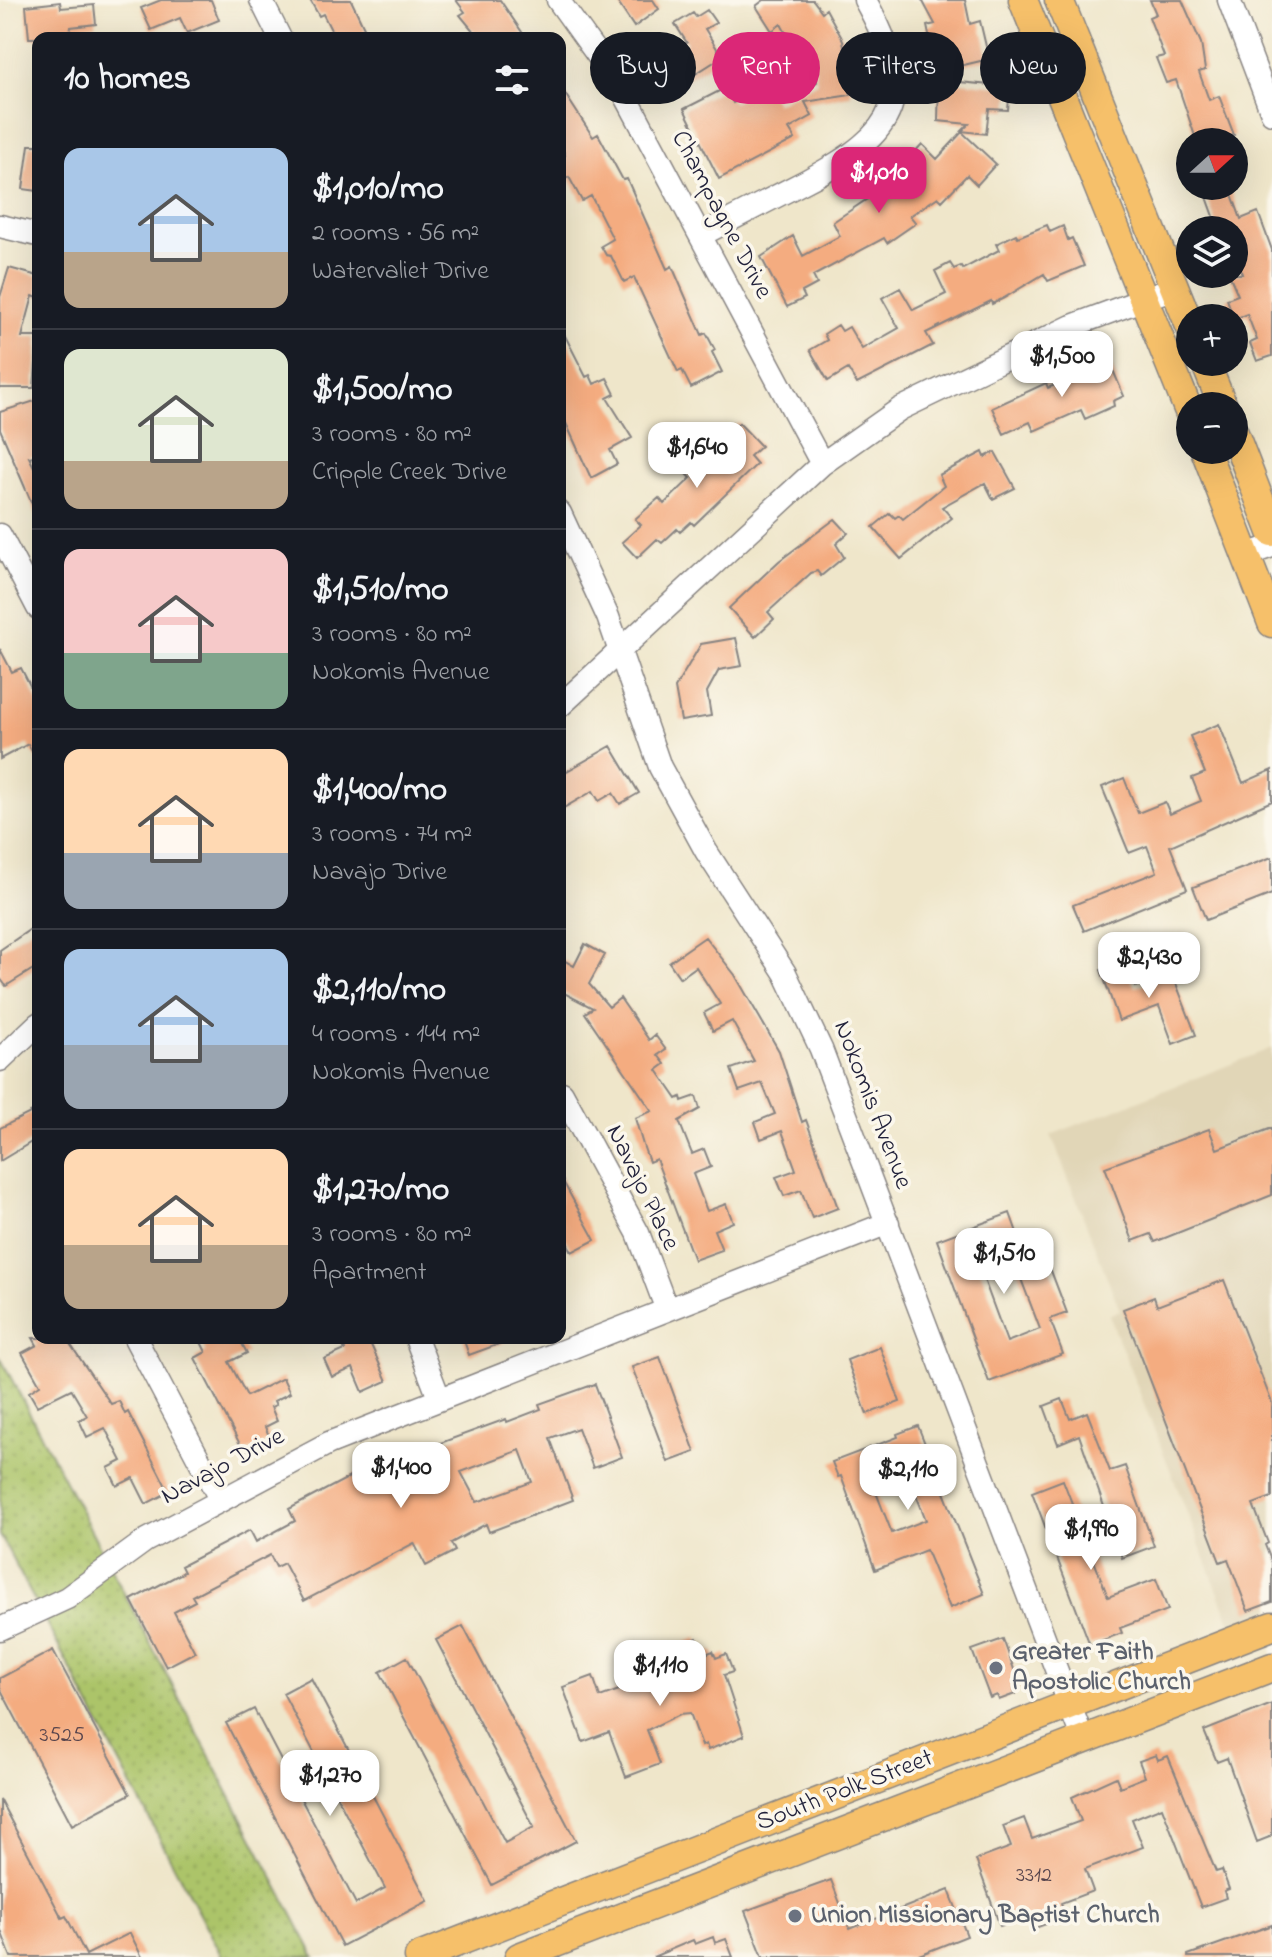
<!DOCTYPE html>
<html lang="en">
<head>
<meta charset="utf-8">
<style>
  body { margin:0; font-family:"Indie Flower",sans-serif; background:#20242c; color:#f1f3f6; height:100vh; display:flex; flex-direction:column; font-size:30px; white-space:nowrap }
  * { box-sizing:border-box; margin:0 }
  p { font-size:26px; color:#9ea1a6 }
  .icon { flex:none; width:44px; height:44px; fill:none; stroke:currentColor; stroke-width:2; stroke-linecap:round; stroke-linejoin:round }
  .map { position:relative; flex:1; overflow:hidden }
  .panel { position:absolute; left:32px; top:32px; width:534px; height:1312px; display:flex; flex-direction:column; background:#171b24; border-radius:16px; box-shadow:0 8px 32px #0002 }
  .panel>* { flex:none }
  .top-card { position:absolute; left:590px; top:32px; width:562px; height:72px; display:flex; gap:16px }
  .needle { width:52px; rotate:69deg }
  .fabs { position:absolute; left:1176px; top:128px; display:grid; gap:16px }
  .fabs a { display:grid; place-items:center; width:72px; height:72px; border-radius:50%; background:#171b24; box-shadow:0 8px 32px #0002; font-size:40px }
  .price { position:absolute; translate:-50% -68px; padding:0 18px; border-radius:16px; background:#fff; color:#222; font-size:26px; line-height:52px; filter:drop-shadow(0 2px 4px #0008) }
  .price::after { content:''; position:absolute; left:50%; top:48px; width:24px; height:18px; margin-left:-12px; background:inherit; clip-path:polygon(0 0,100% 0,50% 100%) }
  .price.current { background:#db2777; color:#fff }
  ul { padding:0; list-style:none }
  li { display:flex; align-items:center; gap:24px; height:200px; padding:0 32px }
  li+li { border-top:2px solid #363941 }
  li span { display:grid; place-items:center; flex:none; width:224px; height:160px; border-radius:16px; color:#555 }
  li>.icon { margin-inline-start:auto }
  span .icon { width:96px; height:96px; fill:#fffc; stroke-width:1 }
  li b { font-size:34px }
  h2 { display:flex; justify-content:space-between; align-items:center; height:96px; padding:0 32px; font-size:34px }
  .chip { padding:0 28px; border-radius:36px; background:#171b24; box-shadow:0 8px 32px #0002; font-size:28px; line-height:72px }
  .chip.current { background:#db2777; color:#fff }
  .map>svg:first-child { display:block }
  .built { fill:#e1d6b7 }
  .grass { fill:url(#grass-dots); stroke:#677352; stroke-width:2 }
  .building { fill:#f4ac80; fill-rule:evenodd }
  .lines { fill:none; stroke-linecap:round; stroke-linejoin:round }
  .minor-casing { stroke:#888482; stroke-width:25 }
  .major-casing { stroke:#888482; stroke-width:31 }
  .minor { stroke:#fff; stroke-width:22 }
  .major { stroke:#f6c06b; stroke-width:28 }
  .worship-dot { fill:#6b7280; stroke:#fbf7ec; stroke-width:3 }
  .labels { text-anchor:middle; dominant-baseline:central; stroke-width:7; stroke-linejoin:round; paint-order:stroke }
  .number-label { font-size:22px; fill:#56444c }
  .street-label { font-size:26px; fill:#22223b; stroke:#fbf7ec }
  .worship-label { font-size:26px; font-weight:bold; fill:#5b616d; stroke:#fbf7ec; text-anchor:start }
</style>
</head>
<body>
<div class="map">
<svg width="1272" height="1957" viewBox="0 0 1272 1957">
  <defs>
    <pattern id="grass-dots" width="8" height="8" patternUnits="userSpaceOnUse" patternTransform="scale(2)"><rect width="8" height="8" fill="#acc469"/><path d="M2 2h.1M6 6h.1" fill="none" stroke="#94a85c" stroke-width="1.8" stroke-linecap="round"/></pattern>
  </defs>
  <rect width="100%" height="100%" fill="#fbf7ec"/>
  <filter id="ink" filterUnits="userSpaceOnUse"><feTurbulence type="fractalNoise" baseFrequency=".0125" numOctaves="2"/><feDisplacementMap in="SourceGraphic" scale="16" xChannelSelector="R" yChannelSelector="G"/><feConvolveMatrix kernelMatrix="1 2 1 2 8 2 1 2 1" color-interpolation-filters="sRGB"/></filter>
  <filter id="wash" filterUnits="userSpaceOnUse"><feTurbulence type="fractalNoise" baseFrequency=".006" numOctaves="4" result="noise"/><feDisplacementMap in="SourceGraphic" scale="32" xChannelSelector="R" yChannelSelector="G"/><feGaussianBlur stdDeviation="1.8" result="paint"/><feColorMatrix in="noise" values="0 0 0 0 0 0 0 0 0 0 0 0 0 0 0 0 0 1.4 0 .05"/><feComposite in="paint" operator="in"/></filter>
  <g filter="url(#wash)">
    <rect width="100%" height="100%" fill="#efe6ca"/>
    <!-- built -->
    <path class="built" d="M1272,1048V1607L1231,1624L1109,1315L1120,1310L1051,1135Z"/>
    <!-- grass -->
    <path class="grass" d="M0,1357L315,1957H222L0,1535Z"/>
    <g id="blocks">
      <!-- building -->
      <path class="building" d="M161,0H211L219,20L187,33L180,18L151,30L141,8Z
        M310,0H351L369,38H335L323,14L319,16Z
        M456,0H500L526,38H479L460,15L465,12Z
        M616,0H653L659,9L634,27Z
        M764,0H813L822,12L826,9L843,40L851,95L805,102L812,116L789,129L795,139L719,179L684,109L725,88L733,103L767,86L776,104L817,82L813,53L804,58L798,45L794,48L781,24L772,31L756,6Z
        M922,0H965L970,24L980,21L989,59L951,68L946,45L932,49L927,26L935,24Z
        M1150,0H1182L1201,43L1205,70L1199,72L1209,100L1219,96L1234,135L1216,142H1197L1176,80L1166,83L1156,58L1164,56L1149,17L1156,14Z
        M60,2L61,8L94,5L96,24L71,27L69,38H29L26,6Z
        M707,10L716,23L705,29L722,57L673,88L657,62L687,43L675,24L693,13L696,17Z
        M939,80L1010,87L1008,110L989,109L986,134L962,131L969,124L938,121Z
        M560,86L593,137L598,134L623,180L627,179L667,269L672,266L702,335L706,333L715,350L712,352L722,372L691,388L682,370L678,372L634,277L624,282L611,256L606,255L601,246L613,239L591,196L582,201L569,177L560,182V158L565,155L560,144Z
        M962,132L996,164L977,185L967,175L942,201L938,197L910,216L916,223L887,243L884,238L813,276L817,284L802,292L805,298L787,307L761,257L793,236L803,256L840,236L833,222L909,171L903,165L922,144L937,159Z
        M29,145H38V191L23,189Z
        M1203,186H1229L1241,219L1258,212L1272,250V356L1257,361L1250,343L1257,340L1247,314L1234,319L1227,299L1238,295L1229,274H1242L1234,251V230H1219Z
        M1047,225L1050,232L1063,226L1068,240L1072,238L1084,266L1048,281L1044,274L1004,298L992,304L991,301L926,333L933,345L857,384L848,369L828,381L810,350L827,340L824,334L838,325L842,331L849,327L862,349L899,328L882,298L900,288L913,310L946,294L935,271L950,263L954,269L961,266L963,269L999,250L996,244L1016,234L1018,237Z
        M9,268L38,276V298L33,296L22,337H38L34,388H0V297Z
        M560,326L586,377L590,375L594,384L607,378L615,394L607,398L632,438L610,450L617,464L591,478L565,421L560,424Z
        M1107,356L1124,396L1113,401L1114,406L1085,419L1081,410L1034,431L1030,422L1004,434L992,408L1046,383L1048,388L1095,368L1092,363Z
        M38,400V455L29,457L38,475V518L0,429V412Z
        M739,423L761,446L750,456L757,464L694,525L691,522L680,532L677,529L662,543L657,539L637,558L622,542L641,525L635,519L659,498L664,504L691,478L685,472Z
        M983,452L985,457L995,452L1015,488L993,499L985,483L942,507L952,518L901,559L873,527L890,513L895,518L899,515L903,519L944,486L939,475Z
        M835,519L848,533L836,544L844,557L821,576L817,571L811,573L768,612L774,619L755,637L729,608L779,561Z
        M736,638L742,666L719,670L707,692L711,716L681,721L675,688L701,644Z
        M0,649L12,672L21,668L38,701V762L28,744L0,759Z
        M1219,724L1243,783L1272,770V801L1170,846L1187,889L1084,931L1073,905L1157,872L1147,846L1129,853L1102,787L1124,778L1138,813L1165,802L1170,814L1201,801L1192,778L1205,773L1190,736Z
        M611,746L639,793L620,804L613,793L599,801L593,791L560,810V775Z
        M1272,857V894L1206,920L1193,887Z
        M38,924V966L6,986L0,978V950Z
        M705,937L735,975L779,1051L802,1122L806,1120L838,1208L812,1218L801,1190L784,1196L776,1177L796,1170L782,1131L761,1139L755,1122L775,1114L762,1083L739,1091L731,1069L754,1061L732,1021L713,1031L704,1013L720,1004L696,967L680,978L669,962Z
        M585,944L605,955L589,984L609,1007L620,998L649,1040L655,1035L666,1050L658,1055L665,1064L657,1070L677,1099L681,1097L682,1101L696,1096L700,1109L679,1121L692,1154L704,1149L711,1167L693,1174L707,1211L726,1204L733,1222L714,1230L722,1250L694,1260L656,1159L649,1162L643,1145L635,1118L652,1111L585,1013L593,1008L560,991V958L574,966Z
        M1123,962L1135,987L1172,973L1196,1035L1173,1044L1159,1006L1119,1021L1101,970Z
        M38,1109V1138L0,1161V1128Z
        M1272,1128V1195L1155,1242L1151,1234L1133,1241L1105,1167L1209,1129L1217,1149Z
        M560,1176L595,1240L572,1252L560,1228Z
        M1010,1213L1020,1241L976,1258L1007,1342L1040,1329L1010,1250L1039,1239L1067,1313L1050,1319L1063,1354L989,1382L937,1240Z
        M1224,1280L1272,1403V1497L1253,1504L1268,1543L1265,1545L1272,1563V1602L1248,1611L1228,1559L1220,1562L1123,1309L1154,1297L1157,1306Z
        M33,1338H66L111,1404L119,1401L125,1414L128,1412L169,1492L146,1504L133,1478L117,1486L108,1468L122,1461L105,1428L87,1437L79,1420L87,1416L71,1389L37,1406L29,1392L40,1385L22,1353L37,1345Z
        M199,1338H239L247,1353L229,1362L247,1396L283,1378L290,1393L274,1401L276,1405L271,1407L277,1421L265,1427L271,1440L244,1452L195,1358L206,1352Z
        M339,1338H368L387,1381L363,1392L353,1368L332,1377L324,1359L345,1350Z
        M463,1338H510V1340L469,1355Z
        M880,1347L900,1402L867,1414L847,1360Z
        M660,1357L695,1452L668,1462L632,1367Z
        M595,1384L622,1457L593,1468L578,1428L550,1438L573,1500L489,1532L486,1524L451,1543L455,1551L426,1566L414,1543L304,1601L284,1563L276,1567L270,1555L192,1596L195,1601L174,1612L195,1652L166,1667L131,1600L184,1572L181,1566L250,1530L256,1542L295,1521L289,1509L378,1462L403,1452L405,1456L506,1419L507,1422L541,1409L539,1404ZM520,1450L532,1482L477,1502L461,1472Z
        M1062,1399L1070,1419L1087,1412L1110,1471L1125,1466L1154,1546L1122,1558L1079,1435L1058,1444L1044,1406Z
        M918,1426L984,1594L950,1608L926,1550L875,1570L841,1476L838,1477L832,1462L898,1437L897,1434ZM904,1464L926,1520L892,1533L870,1477Z
        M1063,1480L1108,1597L1156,1579L1168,1610L1120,1628L1122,1633L1090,1645L1032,1492Z
        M463,1626L576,1841L492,1885L380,1672L407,1657L505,1843L534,1827L436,1640Z
        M697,1638L703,1655L713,1651L716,1658L726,1654L733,1672L724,1675L744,1736L708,1750L706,1744L702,1746L690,1713L680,1714L647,1730L660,1764L626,1777L609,1732L583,1742L563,1687L593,1676L600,1697L674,1670L684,1663L677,1646Z
        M1003,1639L1020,1686L1014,1689L1015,1694L999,1700L997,1695L990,1698L972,1650Z
        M53,1650L130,1794L72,1825L0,1688V1678Z
        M311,1678L428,1901L342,1946L226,1723L254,1709L356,1904L385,1888L283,1693Z
        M1272,1704V1836L1257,1842L1227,1758L1217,1762L1204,1731Z
        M1156,1755L1158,1760L1168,1756L1216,1872L1222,1870L1229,1889L1224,1891L1226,1898L1201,1907L1162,1807L1132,1819L1143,1847L1085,1869L1093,1891L1061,1903L1066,1917L1035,1928L1031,1915L1000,1926L976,1860L1011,1847L1003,1826L1024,1818L1032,1839L1081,1821L1072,1797L1116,1777L1120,1787L1145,1777L1139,1761Z
        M0,1800L62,1918L66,1916L86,1955L130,1933L142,1957H11L0,1928Z
        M831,1880L850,1929L949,1890L967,1936L914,1957H763L745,1911Z
        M1272,1925V1957H1188V1955Z
        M713,1937L715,1943L726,1939L733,1957H653L693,1940L695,1944Z"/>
    </g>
  </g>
  <g filter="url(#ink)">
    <use href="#blocks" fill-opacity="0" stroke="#888482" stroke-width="2"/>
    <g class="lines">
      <!-- minor casing -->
      <g class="minor-casing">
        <path id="minor" d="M261,0L280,38
          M558,0L622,89L822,464
          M1229,0L1272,113
          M0,226L38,235
          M701,235C736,217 771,199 806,181C899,132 918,96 865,0
          M560,513L608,617L660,767L706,851L785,973L821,1049L1083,1740
          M0,535L38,608
          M1247,555L1272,546
          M560,706L822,464L900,409L1072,326L1174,288
          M0,1060L38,1024
          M562,1093L638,1233L667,1310
          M135,1338L220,1499
          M416,1338L439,1398
          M0,1629L67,1598L145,1541L329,1443L888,1223"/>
      </g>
      <!-- major casing -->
      <g class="major-casing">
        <path id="major" d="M1023,0L1190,414
          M1059,0L1190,326
          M1205,362L1223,406
          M1234,433L1272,532
          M1205,450L1272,623
          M419,1957L1272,1626
          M519,1957L1272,1667"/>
      </g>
      <!-- minor -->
      <use href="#minor" class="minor"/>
      <!-- major -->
      <use href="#major" class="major"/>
    </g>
  </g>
  <!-- markers -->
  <g class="worship-dot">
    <circle cx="996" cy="1668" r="8"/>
    <circle cx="795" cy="1916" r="8"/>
  </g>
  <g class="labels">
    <!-- number labels -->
    <g class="number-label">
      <text x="62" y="1736">3525</text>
      <text x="1034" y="1876">3312</text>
    </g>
    <!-- street labels -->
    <g class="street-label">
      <text transform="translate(721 215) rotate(62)">Champagne Drive</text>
      <text transform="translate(872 1105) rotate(69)">Nokomis Avenue</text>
      <text transform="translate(642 1188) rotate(64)">Navajo Place</text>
      <text transform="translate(223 1467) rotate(-28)">Navajo Drive</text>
      <text transform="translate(845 1791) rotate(-21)">South Polk Street</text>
    </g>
    <!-- worship labels -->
    <g class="worship-label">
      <text x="1012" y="1653">Greater Faith<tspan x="1012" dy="30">Apostolic Church</tspan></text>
      <text x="811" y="1916">Union Missionary Baptist Church</text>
    </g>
  </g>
</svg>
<div class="fabs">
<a><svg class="needle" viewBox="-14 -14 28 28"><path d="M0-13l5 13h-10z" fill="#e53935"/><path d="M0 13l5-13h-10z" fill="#9ea1a6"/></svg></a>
<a><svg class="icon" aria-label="layers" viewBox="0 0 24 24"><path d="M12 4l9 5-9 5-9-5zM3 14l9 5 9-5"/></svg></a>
<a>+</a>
<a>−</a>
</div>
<b class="price current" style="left:879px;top:215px">$1,010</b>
<b class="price" style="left:1062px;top:399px">$1,500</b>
<b class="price" style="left:697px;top:490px">$1,640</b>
<b class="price" style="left:1149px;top:1000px">$2,430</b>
<b class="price" style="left:1004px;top:1296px">$1,510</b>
<b class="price" style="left:401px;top:1510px">$1,400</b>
<b class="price" style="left:908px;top:1512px">$2,110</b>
<b class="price" style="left:1091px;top:1572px">$1,990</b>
<b class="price" style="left:660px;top:1708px">$1,110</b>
<b class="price" style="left:330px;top:1818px">$1,270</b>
<div class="top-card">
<a class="chip">Buy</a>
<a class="chip current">Rent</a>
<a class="chip">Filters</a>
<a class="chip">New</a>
</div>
<section class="panel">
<h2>10 homes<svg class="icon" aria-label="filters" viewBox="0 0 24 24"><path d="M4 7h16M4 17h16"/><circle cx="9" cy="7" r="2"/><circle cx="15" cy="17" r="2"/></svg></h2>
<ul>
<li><span style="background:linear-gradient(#a9c7e8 65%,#b9a48a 0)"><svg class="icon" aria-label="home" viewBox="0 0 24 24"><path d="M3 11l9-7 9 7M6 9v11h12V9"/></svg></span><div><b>$1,010/mo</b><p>2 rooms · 56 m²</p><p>Watervaliet Drive</p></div></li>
<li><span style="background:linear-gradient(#dfe7d0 70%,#b9a48a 0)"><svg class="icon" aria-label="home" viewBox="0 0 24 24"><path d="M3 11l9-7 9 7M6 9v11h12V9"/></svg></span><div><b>$1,500/mo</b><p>3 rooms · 80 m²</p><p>Cripple Creek Drive</p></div></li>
<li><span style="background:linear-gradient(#f6c9c9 65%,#7fa58c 0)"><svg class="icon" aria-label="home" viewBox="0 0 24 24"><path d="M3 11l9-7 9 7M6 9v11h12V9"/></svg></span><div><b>$1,510/mo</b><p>3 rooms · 80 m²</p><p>Nokomis Avenue</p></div></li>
<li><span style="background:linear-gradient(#ffd9b3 65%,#9aa5b1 0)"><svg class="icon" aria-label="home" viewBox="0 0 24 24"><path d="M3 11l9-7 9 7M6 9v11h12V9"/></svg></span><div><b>$1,400/mo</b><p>3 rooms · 74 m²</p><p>Navajo Drive</p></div></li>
<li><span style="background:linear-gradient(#a9c7e8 60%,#9aa5b1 0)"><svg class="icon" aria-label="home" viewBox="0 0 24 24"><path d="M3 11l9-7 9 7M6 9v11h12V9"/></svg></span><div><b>$2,110/mo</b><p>4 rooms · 144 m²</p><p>Nokomis Avenue</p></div></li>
<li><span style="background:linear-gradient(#ffd9b3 60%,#b9a48a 0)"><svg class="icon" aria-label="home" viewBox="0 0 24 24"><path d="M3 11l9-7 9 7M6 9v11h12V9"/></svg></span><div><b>$1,270/mo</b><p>3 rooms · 80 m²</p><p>Apartment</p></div></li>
</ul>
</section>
</div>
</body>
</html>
